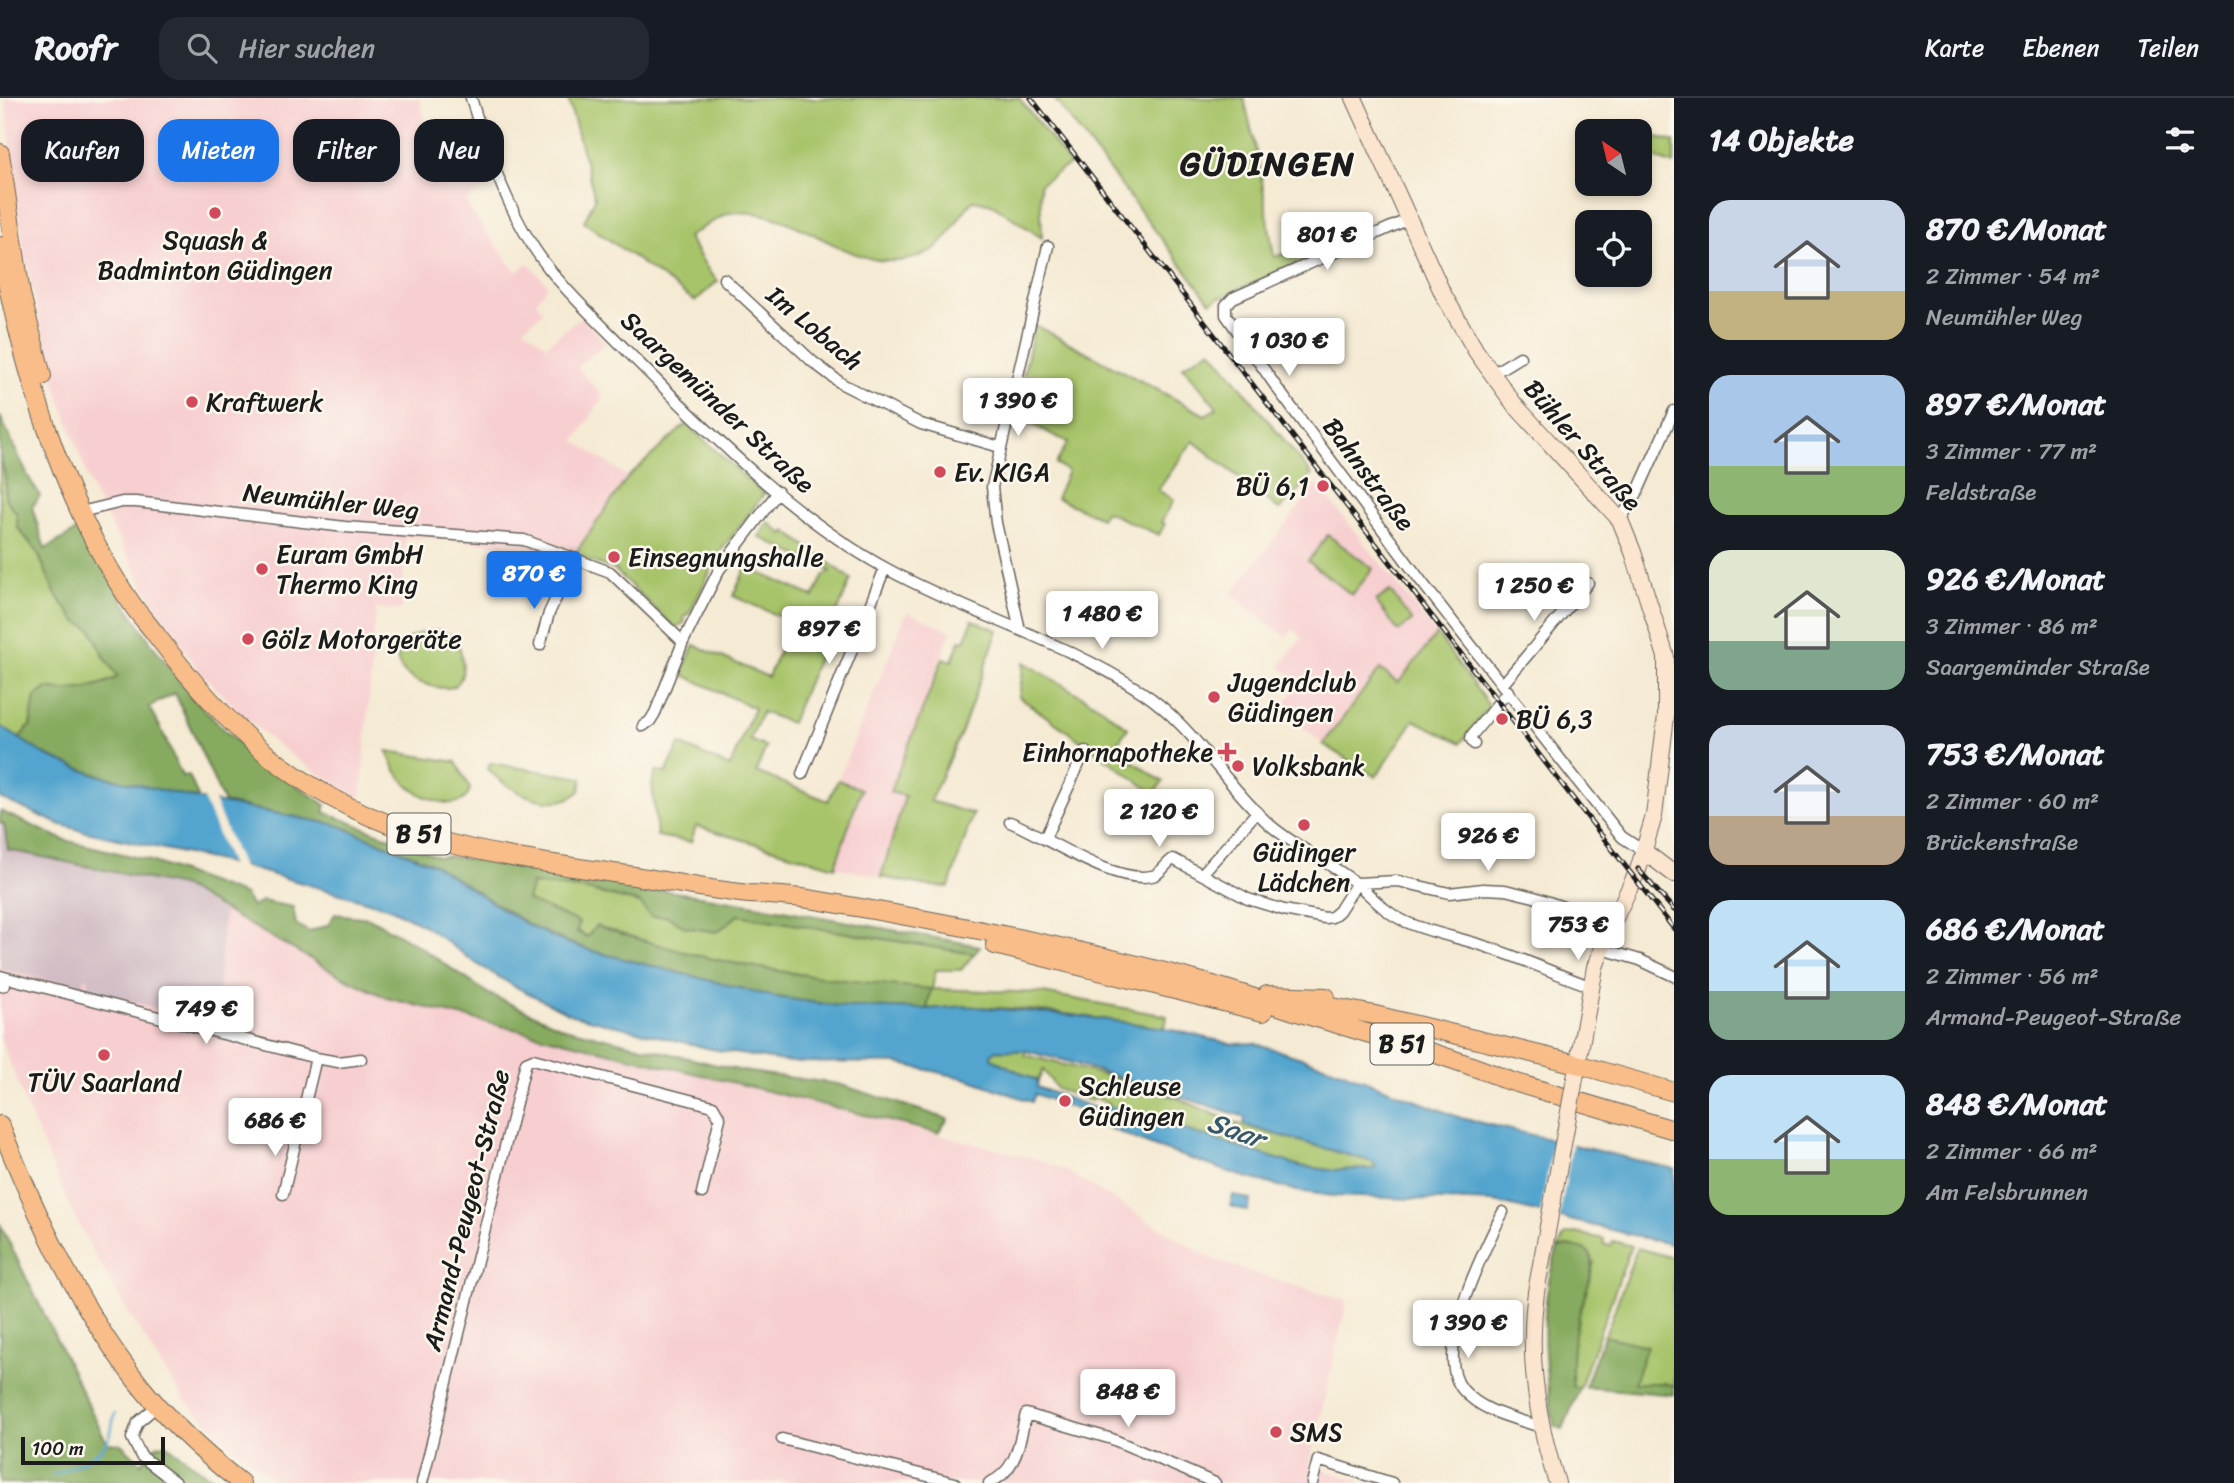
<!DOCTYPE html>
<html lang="de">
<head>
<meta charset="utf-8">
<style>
  body { margin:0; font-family:Sriracha,sans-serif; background:#242831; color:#f1f3f6; height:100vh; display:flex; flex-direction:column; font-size:26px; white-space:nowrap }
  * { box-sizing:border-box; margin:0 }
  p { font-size:23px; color:#9ea1a6 }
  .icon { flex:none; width:38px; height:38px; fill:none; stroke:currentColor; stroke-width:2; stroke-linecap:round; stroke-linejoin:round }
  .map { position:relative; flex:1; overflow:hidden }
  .sheet { display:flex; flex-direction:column; background:#171b24; width:560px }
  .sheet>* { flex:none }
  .hud { position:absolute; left:21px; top:21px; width:665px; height:63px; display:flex; gap:14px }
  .needle { width:46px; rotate:325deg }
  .controls { position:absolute; left:1575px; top:21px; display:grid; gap:14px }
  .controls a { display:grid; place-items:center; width:77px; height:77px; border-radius:14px; background:#171b24; box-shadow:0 4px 10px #0003; font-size:35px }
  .scale { position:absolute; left:21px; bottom:18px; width:144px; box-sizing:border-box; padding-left:7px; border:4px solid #1c1c1c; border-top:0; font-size:19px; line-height:24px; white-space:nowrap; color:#1c1c1c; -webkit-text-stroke:5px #fbf7ec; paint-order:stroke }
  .price { position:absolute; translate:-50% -60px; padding:0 16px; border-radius:7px; background:#fff; color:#222; font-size:23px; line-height:46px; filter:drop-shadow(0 2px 4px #0008) }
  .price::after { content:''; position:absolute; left:50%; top:42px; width:21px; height:16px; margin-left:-10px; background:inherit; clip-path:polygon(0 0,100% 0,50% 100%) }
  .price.selected { background:#1a73e8; color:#fff }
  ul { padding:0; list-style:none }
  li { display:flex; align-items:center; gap:21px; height:175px; padding:0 35px }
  li span { display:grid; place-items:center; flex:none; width:196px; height:140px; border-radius:21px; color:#555 }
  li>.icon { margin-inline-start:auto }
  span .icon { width:84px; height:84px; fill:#fffc; stroke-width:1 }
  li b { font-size:30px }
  h2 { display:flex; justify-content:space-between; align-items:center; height:84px; padding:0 35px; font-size:30px }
  .chip { padding:0 24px; border-radius:21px; background:#171b24; box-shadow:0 4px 10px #0003; font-size:24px; line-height:63px }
  .chip.selected { background:#1a73e8; color:#fff }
  header { display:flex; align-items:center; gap:42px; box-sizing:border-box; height:98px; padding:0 35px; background:#171b24; border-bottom:2px solid #363941 }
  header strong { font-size:33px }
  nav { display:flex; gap:38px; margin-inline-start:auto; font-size:24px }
  .search { width:490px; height:63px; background:#242831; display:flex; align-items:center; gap:18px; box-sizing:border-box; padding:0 24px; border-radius:21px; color:#9ea1a6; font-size:26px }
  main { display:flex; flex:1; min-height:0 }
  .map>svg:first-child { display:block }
  .built { fill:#f7cfd0 }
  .industrial { fill:#d2bdc5 }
  .green { fill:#a8c46b; stroke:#627044; stroke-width:2 }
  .forest { fill:#86aa5f; stroke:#51633e; stroke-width:2 }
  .water { fill:#53a4ce; stroke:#386075; stroke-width:2; fill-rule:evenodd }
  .pier { fill:#f5ead3 }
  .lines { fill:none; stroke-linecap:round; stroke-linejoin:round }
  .stream { stroke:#53a4ce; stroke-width:2.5 }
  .river { stroke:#53a4ce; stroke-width:18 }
  .street-casing { stroke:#68645c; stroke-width:13 }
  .secondary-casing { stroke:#68645c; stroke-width:18 }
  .primary-casing { stroke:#68645c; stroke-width:20 }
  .street { stroke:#fff; stroke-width:10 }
  .secondary { stroke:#fce5cf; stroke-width:16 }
  .primary { stroke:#f8bd88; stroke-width:18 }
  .rail-casing { stroke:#1c1c1c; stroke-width:5 }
  .rail { stroke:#fbf7ec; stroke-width:2.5; stroke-dasharray:8; stroke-linecap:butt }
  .secondary-bridge-casing { stroke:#68645c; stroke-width:18; stroke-linecap:butt }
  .secondary-bridge { stroke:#fce5cf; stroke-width:16 }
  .poi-dot { fill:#d1495b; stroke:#fbf7ec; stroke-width:2.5 }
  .labels { text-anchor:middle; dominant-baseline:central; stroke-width:5; stroke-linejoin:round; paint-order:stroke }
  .shield { fill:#fbf7ec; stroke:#5f5e5a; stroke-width:2 }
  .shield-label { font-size:24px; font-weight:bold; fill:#1c1c1c }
  .poi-label { font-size:26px; fill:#1c1c1c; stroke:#fbf7ec; text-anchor:start }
  .street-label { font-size:26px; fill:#1c1c1c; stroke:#fbf7ec }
  .water-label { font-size:28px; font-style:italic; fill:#35596c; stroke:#fbf7ec }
  .district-label { font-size:33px; font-weight:bold; letter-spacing:2px; fill:#1c1c1c; stroke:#fbf7ec }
</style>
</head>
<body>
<header>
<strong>Roofr</strong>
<div class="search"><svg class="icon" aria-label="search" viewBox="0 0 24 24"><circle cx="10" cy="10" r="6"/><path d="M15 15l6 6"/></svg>Hier suchen</div>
<nav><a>Karte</a><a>Ebenen</a><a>Teilen</a></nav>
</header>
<main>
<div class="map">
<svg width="1674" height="1385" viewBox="0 0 1674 1385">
  <rect width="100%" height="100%" fill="#fbf7ec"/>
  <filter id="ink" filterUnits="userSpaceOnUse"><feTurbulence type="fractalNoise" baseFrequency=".0143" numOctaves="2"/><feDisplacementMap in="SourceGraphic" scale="14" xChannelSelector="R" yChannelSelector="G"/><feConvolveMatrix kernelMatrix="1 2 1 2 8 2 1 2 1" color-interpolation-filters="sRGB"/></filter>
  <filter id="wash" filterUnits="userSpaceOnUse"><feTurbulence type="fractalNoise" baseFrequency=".00686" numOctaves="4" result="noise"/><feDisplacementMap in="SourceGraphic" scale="28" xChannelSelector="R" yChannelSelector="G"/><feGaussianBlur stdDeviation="1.57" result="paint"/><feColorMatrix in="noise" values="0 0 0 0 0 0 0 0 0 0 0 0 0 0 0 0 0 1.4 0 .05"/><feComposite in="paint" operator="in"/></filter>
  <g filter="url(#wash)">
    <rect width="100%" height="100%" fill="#f5ead3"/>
    <!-- built -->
    <path class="built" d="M5,0H419L432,51L451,41L457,56L477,47L493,84L465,104L516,174L528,165L548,187L536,204L543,214L524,230L546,247L581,219L606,245L577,269L603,299L575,343L628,379L574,457L564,463L541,452L525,448L405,439L402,512L376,511L361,701L302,665L274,644L242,617L197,570L157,512L92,392L56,288L24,157Z
      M1317,386L1437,536L1398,586L1380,571L1323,646L1280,610L1301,586L1280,568L1302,540L1293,531L1286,539L1231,496Z
      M907,514L951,533L891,694L906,698L881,779L835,769L860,692L838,682Z
      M0,725L8,752L181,788L387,900L1039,1062L1065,1072L1208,1159L1278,1183L1347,1203L1309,1367L1366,1385H795L778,1383L777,1385H278L226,1343L186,1304L159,1264L108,1181L71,1112L26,1007L0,939Z"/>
    <!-- industrial -->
    <path class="industrial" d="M0,725L4,726L8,752L181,788L224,810L216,926L88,892V880H84L83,891L0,871Z"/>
    <!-- green -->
    <path class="green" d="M568,0H1019L1070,66L1040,86L1042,140L992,106L974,102C957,117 950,144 929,154C864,187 814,121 752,115C745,115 736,113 730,115C716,120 701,131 688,139L710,175L718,183L695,203L584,124L595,100Z
      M1054,0H1112L1121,4L1123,0H1244L1259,65L1274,159L1398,120L1210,204Z
      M1640,34L1674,44V67L1640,55Z
      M1035,227L1205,317L1217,310L1183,268L1211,251L1312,377L1280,412L1193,343L1158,392L1174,402L1161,424L1165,426L1159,437L1105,413L1101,420L1056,400L1068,373L1056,366L1068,344L1014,318Z
      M686,326L764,396L720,454L690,514L684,520L685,524L679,528H673L615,472L574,457L628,379Z
      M0,357L6,382L5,400L17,416V429L37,453L56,497L76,523L91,531L104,558L119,580C94,589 73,595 47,591L35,599L30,628L18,641L0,628Z
      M768,424L783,436L786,433L851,481L791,625L762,614L750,642L766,649L756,674L828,703L838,682L861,691L835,769L696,728L691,744L657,738L652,686L656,673L666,675L680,646L730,669L754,610L681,576L694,547L768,579L792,524L733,498L746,469L814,499L823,478L831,473L759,439Z
      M1328,437L1373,471L1352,497L1308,463Z
      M1390,493L1412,523L1398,533L1376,503Z
      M972,522L998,532L962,633L930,703L973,716L949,789L928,788L881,779L905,698L890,694L943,560L952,563L960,542L965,543Z
      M439,532C444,534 450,537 454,540C462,549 467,577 457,586C451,592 444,590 436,589C384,579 384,536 439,532Z
      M1437,536L1489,608L1461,645L1414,622L1376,679L1323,646L1380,571L1398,585Z
      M1024,564L1100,609L1128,630L1114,650L1163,684L1154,695L1019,599Z
      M387,653L456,664L470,690C465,717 425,702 411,690C399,680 392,668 387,653Z
      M490,665L582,680L580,693C554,717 509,694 488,671Z
      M532,785L587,792L640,805L651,818H667L685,829L717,834L738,817L974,856L961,872H936L932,891L1043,895L1167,918L1165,930C1087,919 1006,904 927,911L931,891C856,884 782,876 709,860C671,852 633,839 596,828L588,839L527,802Z
      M997,952L1026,953L1025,957L1112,979L1177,1000L1235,1025L1373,1064L1376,1069L1373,1071L1329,1072L1300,1068L1108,1008L1109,1005L1095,1000L1091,1003L1057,991L1043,972L1038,983L992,961L991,956Z
      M1575,1135L1604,1141L1603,1146L1611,1148L1613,1143L1631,1148L1580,1289H1573C1567,1246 1582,1205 1594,1164L1566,1148L1558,1150L1565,1137Z
      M1637,1150L1674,1160V1288L1664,1285H1634L1605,1238Z"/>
    <!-- forest -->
    <path class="forest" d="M0,318L28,378L40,398L32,409L45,451L81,430C127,513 180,599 255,659C278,676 302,691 326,707L324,714L439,759L448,758L750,806L980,848L974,856L738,817L717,834L685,829L667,818L651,819L640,805L587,792L532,786L527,802L579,824L577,834L587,839L596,828C633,839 671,852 709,860C782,876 857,884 931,891L927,911L846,909L775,899L592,853L536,831L433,766L414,758L337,727L224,705L175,595L149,609L160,629L182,678L189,677L199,701C137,686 72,677 18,641L30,628L35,599L47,590C72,595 96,590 118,579L104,558L91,531L76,523L56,497L37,453L17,429V416L5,400L6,382L0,357Z
      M0,713L64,742L148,762L245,797L252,809L262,803L293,809L296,826L309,834L328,827L335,816L369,820L417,847L489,896L564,930L742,973L838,986L948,1021L938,1035L387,900L337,876L181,788L8,752L4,726L0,725Z
      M0,1126L107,1345L121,1346L141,1365L156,1348L166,1346L218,1385H0Z
      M1566,1148C1577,1149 1589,1149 1592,1161C1595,1172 1583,1201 1580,1214C1573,1238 1570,1263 1573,1289H1580L1563,1331L1554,1328C1544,1270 1537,1207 1558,1150Z
      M1604,1238L1647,1248L1634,1285H1664L1674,1288V1297L1585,1289Z"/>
    <!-- water -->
    <path class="water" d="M0,628L47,658L93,676L199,701L337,727L433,766L522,824L558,842L592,853L775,899L846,909L927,911L966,908L1079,918L1165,930L1232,946L1254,945L1333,970L1461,1020L1674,1071V1147L1495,1104L1333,1098L1297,1093L1238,1077L1153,1048L1101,1027L1103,1021L1035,996L1032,1004L968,981L896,965L790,964L751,958L711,951L572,917L514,888L477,866L425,828L390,810L242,768L82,733L59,726L0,700ZM997,952L1026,953L1070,964L1245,1019L1244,1027L1373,1064L1376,1069L1373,1071L1329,1072L1300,1068L1108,1008L1105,1014L1037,989L1038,983L992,961L991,956Z
      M1233,1097L1251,1102L1247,1113L1230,1108Z"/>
    <!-- pier -->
    <path class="pier" d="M202,698L213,700L243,772L232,770Z
      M1554,1037L1573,1042L1559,1123L1540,1118Z"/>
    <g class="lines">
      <!-- stream -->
      <path class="stream" d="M53,1377C73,1368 102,1359 110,1338C112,1330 113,1322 115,1315"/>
      <!-- river -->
      <path class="river" d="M1214,973L1271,991"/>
    </g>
  </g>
  <g filter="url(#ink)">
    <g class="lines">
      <!-- street casing -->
      <g class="street-casing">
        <path id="street" d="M471,0C486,51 505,105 534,150C559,188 596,221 628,254C705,331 792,420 889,472C971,517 1063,542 1142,594C1194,628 1224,686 1270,727C1297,750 1329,764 1356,785C1372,798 1383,813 1402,822C1428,835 1459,839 1487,849C1522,860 1555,876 1590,888
          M1409,121L1233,200L1226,207V217L1277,290L1421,483L1568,671L1622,739L1645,754
          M724,181L813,264L842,286L921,326L1000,349
          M1492,276L1520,259
          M81,414L122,404H136L345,429L524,442L610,474L683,544
          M1620,422L1637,395L1674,313
          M1020,532L996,425L992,389L1048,148
          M540,547L549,515L574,462
          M1503,586L1588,485
          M643,628L650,623L655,615L683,544L719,472L778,394
          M1474,646L1471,641L1472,637L1508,593
          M802,676L885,470
          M1010,724C1047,739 1113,786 1152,778C1161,776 1165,766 1173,761L1248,801L1284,812L1325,820L1332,819L1339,813L1357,785
          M1045,740L1085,653
          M1202,776L1257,714
          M1357,785L1398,783L1449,795L1483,791L1505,792L1534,799L1612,826
          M1602,851L1640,862L1674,878
          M0,878L316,960L338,964L361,961
          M0,888L5,887
          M283,1096L316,960
          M1503,1114C1484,1152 1431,1255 1463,1292C1482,1314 1514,1320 1541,1329
          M157,1308L138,1324L132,1340L141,1358L176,1385
          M782,1341L955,1385
          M422,1385L526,964L533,961L713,1008L720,1020L702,1095
          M989,1385C1018,1373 1019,1343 1026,1316L1112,1341L1215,1385
          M1312,1385L1318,1362L1392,1385"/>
      </g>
      <!-- secondary casing -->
      <g class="secondary-casing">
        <path id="secondary" d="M1354,0L1443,196L1476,253L1514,306L1620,422L1633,454L1666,559V618L1654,718L1638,772L1607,837L1595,869L1574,986
          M1645,754L1674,776
          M1536,1194C1527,1259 1537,1323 1557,1385"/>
      </g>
      <!-- primary casing -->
      <g class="primary-casing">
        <path id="primary" d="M0,55L21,196L42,278
          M0,148C22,268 63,408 134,509C141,519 150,528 157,538C235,641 307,704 433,741C496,759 562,767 627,777C668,783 708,792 749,796C771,797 793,798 815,802C945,824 1075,849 1202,884C1242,895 1280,909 1320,921C1383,940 1447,957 1508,982
          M995,847L1263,914
          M1267,897L1326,899
          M1297,912L1313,907L1327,908L1375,917L1577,966L1674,994
          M1500,980L1674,1032
          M0,1027C36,1117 78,1208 138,1285C168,1323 203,1355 241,1385"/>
      </g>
      <!-- street -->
      <use href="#street" class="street"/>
      <!-- secondary -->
      <use href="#secondary" class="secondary"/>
      <!-- primary -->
      <use href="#primary" class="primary"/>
      <!-- rail casing -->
      <g class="rail-casing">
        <path id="rail" d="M1031,0L1674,831
          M1638,771L1674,812"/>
      </g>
      <!-- rail -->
      <use href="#rail" class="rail"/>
      <!-- secondary-bridge casing -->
      <g class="secondary-bridge-casing">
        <path id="secondary-bridge" d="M1536,1194L1574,986"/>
      </g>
      <!-- secondary-bridge -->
      <use href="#secondary-bridge" class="secondary-bridge"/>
    </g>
  </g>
  <!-- markers -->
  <g class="poi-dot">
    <circle cx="215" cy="115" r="7"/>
    <circle cx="192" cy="304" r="7"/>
    <circle cx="940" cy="374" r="7"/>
    <circle cx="1323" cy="388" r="7"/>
    <circle cx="614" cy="459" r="7"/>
    <circle cx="262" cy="471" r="7"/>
    <circle cx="248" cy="541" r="7"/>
    <circle cx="1214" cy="599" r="7"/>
    <circle cx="1502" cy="621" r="7"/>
    <path d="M1223.5 643.5h7v7h7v7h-7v7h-7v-7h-7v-7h7z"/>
    <circle cx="1238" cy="668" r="7"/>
    <circle cx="1304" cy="727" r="7"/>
    <circle cx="104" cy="957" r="7"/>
    <circle cx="1065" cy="1003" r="7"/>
    <circle cx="1276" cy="1334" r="7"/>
  </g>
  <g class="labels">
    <!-- shield labels -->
    <g class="shield">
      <rect x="387.5" y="715.5" width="63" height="41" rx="5"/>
      <rect x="1370.5" y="925.5" width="63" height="41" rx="5"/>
    </g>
    <g class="shield-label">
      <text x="419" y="736">B 51</text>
      <text x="1402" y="946">B 51</text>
    </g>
    <!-- poi labels -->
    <g class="poi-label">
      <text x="215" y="142" text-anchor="middle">Squash &amp;<tspan x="215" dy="30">Badminton Güdingen</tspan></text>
      <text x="206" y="304">Kraftwerk</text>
      <text x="954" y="374">Ev. KIGA</text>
      <text x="1309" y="388" text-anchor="end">BÜ 6,1</text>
      <text x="276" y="456">Euram GmbH<tspan x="276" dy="30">Thermo King</tspan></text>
      <text x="628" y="459">Einsegnungshalle</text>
      <text x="262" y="541">Gölz Motorgeräte</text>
      <text x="1228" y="584">Jugendclub<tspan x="1228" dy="30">Güdingen</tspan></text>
      <text x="1516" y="621">BÜ 6,3</text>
      <text x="1213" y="654" text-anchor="end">Einhornapotheke</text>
      <text x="1252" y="668">Volksbank</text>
      <text x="1304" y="754" text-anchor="middle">Güdinger<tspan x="1304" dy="30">Lädchen</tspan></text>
      <text x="104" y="984" text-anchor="middle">TÜV Saarland</text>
      <text x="1079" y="988">Schleuse<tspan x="1079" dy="30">Güdingen</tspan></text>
      <text x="1290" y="1334">SMS</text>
    </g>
    <!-- street labels -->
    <g class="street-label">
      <text transform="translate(815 230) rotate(40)">Im Lobach</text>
      <text transform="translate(718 304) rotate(43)">Saargemünder Straße</text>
      <text transform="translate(1583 347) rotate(49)">Bühler Straße</text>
      <text transform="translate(1369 376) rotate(53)">Bahnstraße</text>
      <text transform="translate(331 403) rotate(6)">Neumühler Weg</text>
      <text transform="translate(466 1112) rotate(-76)">Armand-Peugeot-Straße</text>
    </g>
    <!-- water labels -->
    <g class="water-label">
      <text transform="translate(1236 1032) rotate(19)">Saar</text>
    </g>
    <!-- district labels -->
    <g class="district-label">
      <text x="1268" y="66">GÜDINGEN</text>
    </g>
  </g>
</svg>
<div class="controls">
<a><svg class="needle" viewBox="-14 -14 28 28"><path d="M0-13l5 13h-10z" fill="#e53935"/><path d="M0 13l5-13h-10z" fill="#9ea1a6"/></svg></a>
<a><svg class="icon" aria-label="locate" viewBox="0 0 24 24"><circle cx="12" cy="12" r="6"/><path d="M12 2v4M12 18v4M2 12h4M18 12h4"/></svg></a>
</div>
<div class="scale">100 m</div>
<b class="price" style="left:1327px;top:174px">801 €</b>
<b class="price" style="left:1289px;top:280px">1 030 €</b>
<b class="price" style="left:1018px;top:340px">1 390 €</b>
<b class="price selected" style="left:534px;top:513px">870 €</b>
<b class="price" style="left:1534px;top:525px">1 250 €</b>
<b class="price" style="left:1102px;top:553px">1 480 €</b>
<b class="price" style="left:829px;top:568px">897 €</b>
<b class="price" style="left:1159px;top:751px">2 120 €</b>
<b class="price" style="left:1488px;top:775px">926 €</b>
<b class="price" style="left:1578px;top:864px">753 €</b>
<b class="price" style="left:206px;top:948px">749 €</b>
<b class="price" style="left:275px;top:1060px">686 €</b>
<b class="price" style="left:1468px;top:1262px">1 390 €</b>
<b class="price" style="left:1128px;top:1331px">848 €</b>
<div class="hud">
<a class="chip">Kaufen</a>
<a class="chip selected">Mieten</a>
<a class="chip">Filter</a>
<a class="chip">Neu</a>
</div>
</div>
<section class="sheet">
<h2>14 Objekte<svg class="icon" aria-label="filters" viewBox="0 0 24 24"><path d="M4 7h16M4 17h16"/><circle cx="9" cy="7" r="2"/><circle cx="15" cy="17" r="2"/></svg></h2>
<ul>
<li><span style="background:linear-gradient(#c9d6e8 65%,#c2b280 0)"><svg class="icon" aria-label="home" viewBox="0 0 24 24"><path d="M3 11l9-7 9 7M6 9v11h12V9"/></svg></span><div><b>870 €/Monat</b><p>2 Zimmer · 54 m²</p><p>Neumühler Weg</p></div></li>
<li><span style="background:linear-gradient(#a9c7e8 65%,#8fb573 0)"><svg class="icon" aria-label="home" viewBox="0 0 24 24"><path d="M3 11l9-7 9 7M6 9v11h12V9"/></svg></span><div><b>897 €/Monat</b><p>3 Zimmer · 77 m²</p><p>Feldstraße</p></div></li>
<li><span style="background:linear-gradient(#dfe7d0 65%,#7fa58c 0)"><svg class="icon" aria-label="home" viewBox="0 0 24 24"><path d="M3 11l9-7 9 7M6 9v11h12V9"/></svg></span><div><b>926 €/Monat</b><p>3 Zimmer · 86 m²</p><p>Saargemünder Straße</p></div></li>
<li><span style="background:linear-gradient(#c9d6e8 65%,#b9a48a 0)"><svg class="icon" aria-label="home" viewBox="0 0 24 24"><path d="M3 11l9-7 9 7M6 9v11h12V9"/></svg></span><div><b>753 €/Monat</b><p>2 Zimmer · 60 m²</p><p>Brückenstraße</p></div></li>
<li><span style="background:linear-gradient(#bfe0f5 65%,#7fa58c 0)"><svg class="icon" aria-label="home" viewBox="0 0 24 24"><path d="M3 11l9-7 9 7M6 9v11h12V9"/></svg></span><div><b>686 €/Monat</b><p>2 Zimmer · 56 m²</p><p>Armand-Peugeot-Straße</p></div></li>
<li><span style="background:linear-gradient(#bfe0f5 60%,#8fb573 0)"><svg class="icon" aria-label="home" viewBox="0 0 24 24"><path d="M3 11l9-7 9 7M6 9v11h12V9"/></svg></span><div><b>848 €/Monat</b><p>2 Zimmer · 66 m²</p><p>Am Felsbrunnen</p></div></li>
</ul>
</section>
</main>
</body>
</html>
